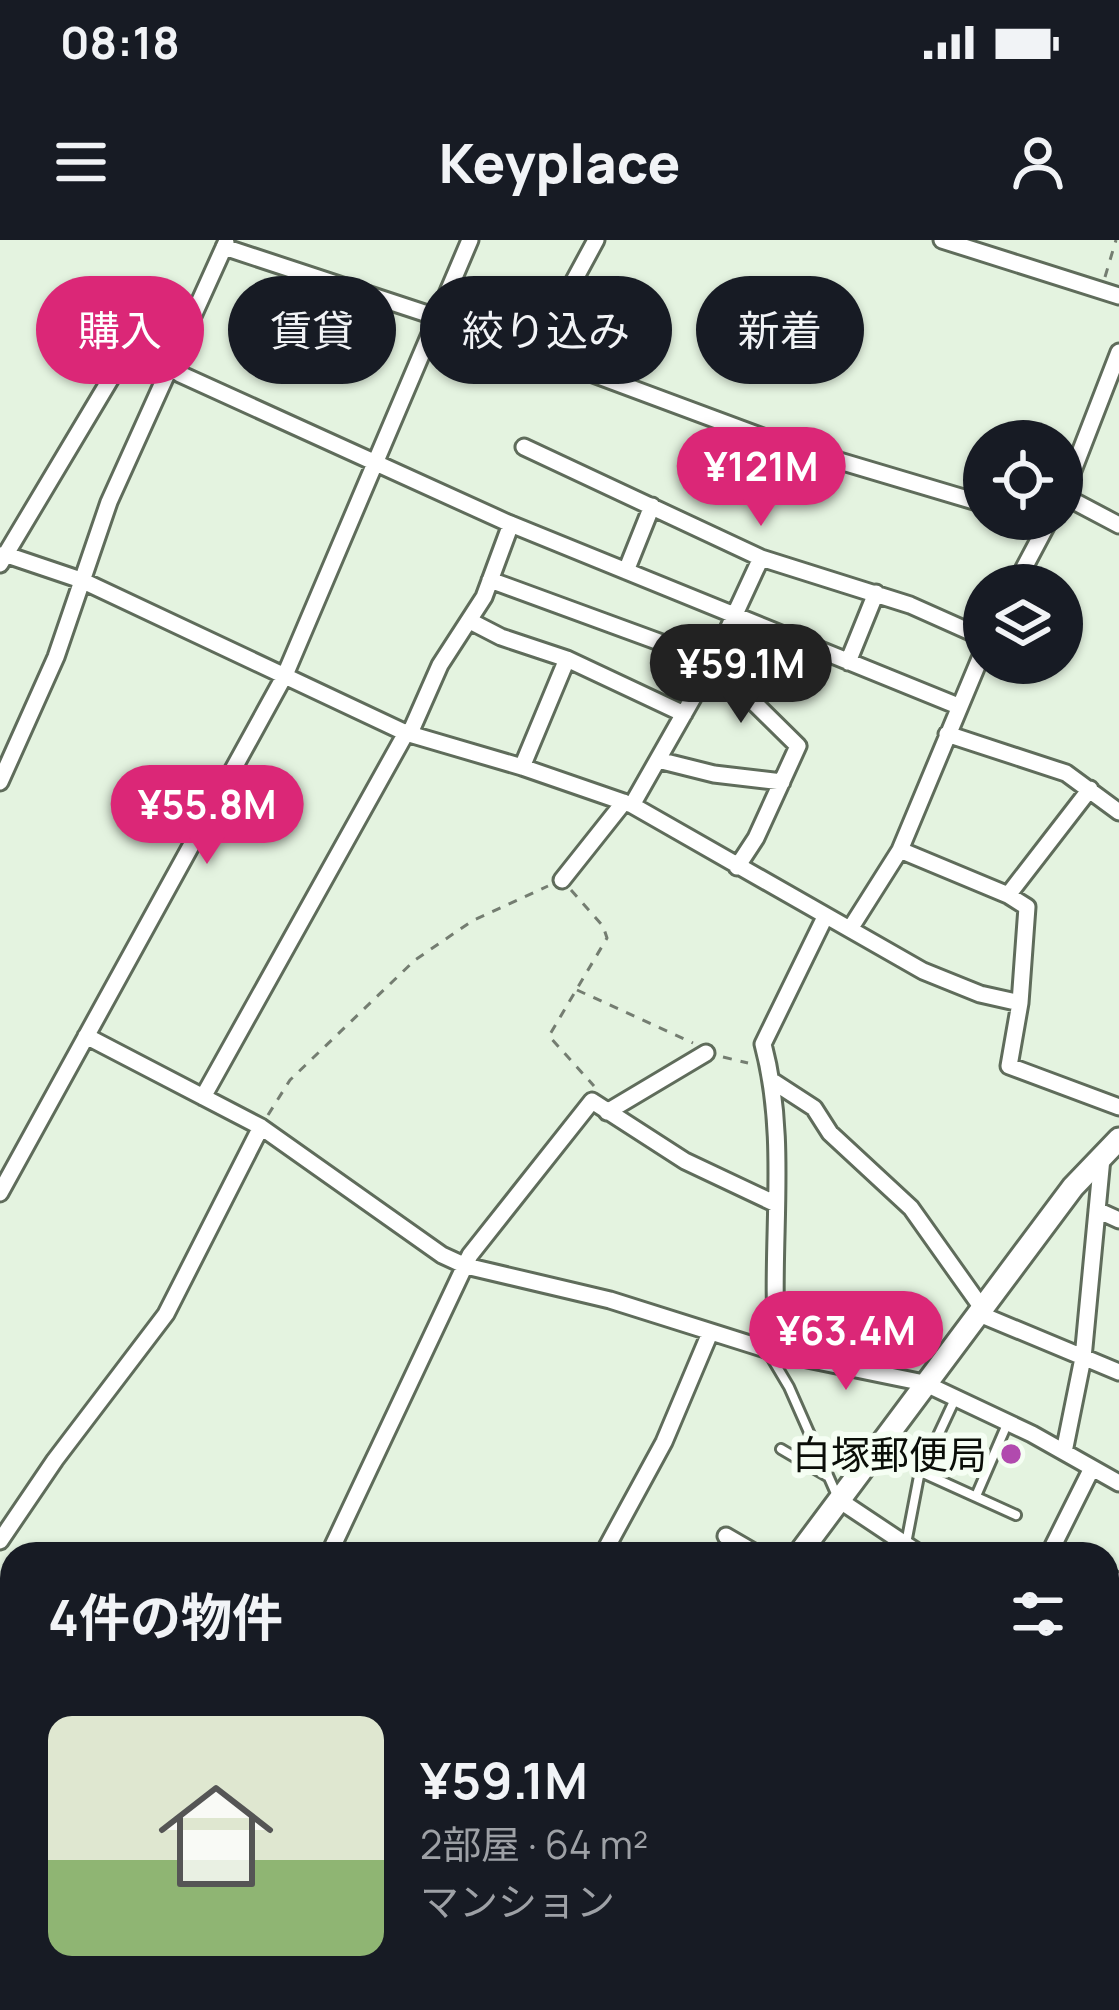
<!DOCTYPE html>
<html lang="ja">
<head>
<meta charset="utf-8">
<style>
  body { margin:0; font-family:Manrope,"Noto Sans JP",sans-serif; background:#242831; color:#f1f3f6; height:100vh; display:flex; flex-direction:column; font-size:45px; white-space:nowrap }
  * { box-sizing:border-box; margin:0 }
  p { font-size:39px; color:#9ea1a6 }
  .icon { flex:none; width:66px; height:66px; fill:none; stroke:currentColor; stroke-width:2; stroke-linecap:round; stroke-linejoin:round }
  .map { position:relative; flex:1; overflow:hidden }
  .details { position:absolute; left:0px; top:1302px; width:1119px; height:468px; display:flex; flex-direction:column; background:#171b24; border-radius:36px 36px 0 0; box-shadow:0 3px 9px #0004 }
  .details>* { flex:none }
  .banner { position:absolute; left:36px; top:36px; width:1047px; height:108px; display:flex; gap:24px }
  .controls { position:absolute; left:963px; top:180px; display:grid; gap:24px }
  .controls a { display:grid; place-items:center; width:120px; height:120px; border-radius:50%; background:#171b24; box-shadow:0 3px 9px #0004; font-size:60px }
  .price { position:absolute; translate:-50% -102px; padding:0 27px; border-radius:42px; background:#db2777; color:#fff; font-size:39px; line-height:78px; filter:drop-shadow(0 3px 6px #0008) }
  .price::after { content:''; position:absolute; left:50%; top:72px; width:36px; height:27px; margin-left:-18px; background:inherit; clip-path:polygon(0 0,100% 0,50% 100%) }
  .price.active { background:#222; color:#fff }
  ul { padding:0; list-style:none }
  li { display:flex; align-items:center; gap:36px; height:300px; padding:0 48px }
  li span { display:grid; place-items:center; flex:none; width:336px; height:240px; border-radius:24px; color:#555 }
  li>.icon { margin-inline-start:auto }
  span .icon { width:144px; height:144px; fill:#fffc; stroke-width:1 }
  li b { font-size:51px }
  h2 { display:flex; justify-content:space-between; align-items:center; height:144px; padding:0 48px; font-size:51px }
  .chip { padding:0 42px; border-radius:54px; background:#171b24; box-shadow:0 3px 9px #0004; font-size:42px; line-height:108px }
  .chip.active { background:#db2777; color:#fff }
  .status { display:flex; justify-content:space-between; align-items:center; height:84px; padding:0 60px; background:#171b24; direction:ltr }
  .status svg { height:33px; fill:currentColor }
  header { display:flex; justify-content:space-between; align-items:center; height:156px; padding:0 48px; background:#171b24; font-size:54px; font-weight:800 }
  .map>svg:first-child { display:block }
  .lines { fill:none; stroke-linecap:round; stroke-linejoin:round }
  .river { stroke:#c18dbe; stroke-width:27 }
  .service-casing { stroke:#5f6c5b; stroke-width:14 }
  .minor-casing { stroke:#5f6c5b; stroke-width:21 }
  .secondary-casing { stroke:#5f6c5b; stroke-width:27 }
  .path { stroke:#747d71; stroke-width:3; stroke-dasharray:9 9; stroke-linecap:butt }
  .service { stroke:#fff; stroke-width:8 }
  .minor { stroke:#fff; stroke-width:15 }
  .secondary { stroke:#fff; stroke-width:21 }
  .poi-dot { fill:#b14aae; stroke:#f5fef3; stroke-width:4.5 }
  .labels { text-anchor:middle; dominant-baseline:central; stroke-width:12; stroke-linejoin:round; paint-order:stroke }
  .poi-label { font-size:39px; fill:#0a0e08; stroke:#f5fef3; text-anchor:end }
</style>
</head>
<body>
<div class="status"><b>08:18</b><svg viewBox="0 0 49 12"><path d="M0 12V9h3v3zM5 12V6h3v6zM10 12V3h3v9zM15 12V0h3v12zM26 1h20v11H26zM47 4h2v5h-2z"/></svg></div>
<header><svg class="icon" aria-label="menu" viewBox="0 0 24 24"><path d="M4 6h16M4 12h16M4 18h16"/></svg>Keyplace<svg class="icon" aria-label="person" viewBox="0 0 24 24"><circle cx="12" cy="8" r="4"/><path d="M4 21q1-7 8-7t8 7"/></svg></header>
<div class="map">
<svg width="1119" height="1770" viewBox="0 0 1119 1770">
  <rect width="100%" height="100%" fill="#e4f3e0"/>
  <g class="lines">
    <!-- river -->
    <path class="river" d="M0,1387L12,1399
      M297,1758L311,1770"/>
    <!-- service casing -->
    <g class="service-casing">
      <path id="service" d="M770,1115L789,1147L838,1258
        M781,1209L827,1236
        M921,1232L1016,1275
        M976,1256L1008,1182
        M904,1314L919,1236L956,1157"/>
    </g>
    <!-- minor casing -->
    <g class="minor-casing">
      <path id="minor" d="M942,0L1119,56
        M224,7L464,86L779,203L984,264
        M542,116L570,48L596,0
        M524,207L761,318L910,365L984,398
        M1064,256L1119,285
        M1062,259L1119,112
        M4,314L81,340L406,493L522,527L632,565L923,731L980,754L1020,763
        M0,324L120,123C140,117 165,119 180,134L508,283L958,466
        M626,331L652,266
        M490,340L662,403L711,426L632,565
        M1015,345L1050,279
        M470,381L501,397L567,419L684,474
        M848,422L876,353
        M410,493L440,425L484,357L511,284
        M947,494L1066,533L1119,572
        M658,520L714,534L782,542
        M522,527L567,419
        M0,542L56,417L109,262L226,3
        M900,610L1008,655L1027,667L1020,763L1009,826L1119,867
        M737,627L756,598L798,506L726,435L711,426L761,318
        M562,640L624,562
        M1008,655L1090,549
        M850,689L900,610L984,409
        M86,796L261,887L442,1015L466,1026L610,1060L778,1113L924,1143L1032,1194L1119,1243
        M774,842L814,868L830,893L911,968L982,1068
        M203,857L406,493
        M607,872L706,813
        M0,953L285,435L470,0
        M1097,970L1119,980
        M977,1073L1119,1132
        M778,1113C768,1010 790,905 763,804L825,677
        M1064,1212L1083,1118L1102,918
        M839,1260L920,1314
        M726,1296L757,1314
        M0,1301L55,1220L166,1074L261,887
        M329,1314L470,1015L592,861L685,921L776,964
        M603,1314L664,1202L710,1093
        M1049,1314L1092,1228
        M1107,1336L1119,1342
        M0,1403L12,1417
        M1107,1433L1119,1439
        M1107,1548L1119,1554
        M1107,1648L1119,1625
        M282,1758L294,1770
        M311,1758L325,1770
        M951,1758L974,1770
        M127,1770L133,1758
        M603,1770L610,1758
        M711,1770L718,1758
        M822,1770L828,1758
        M1045,1770L1051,1758"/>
    </g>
    <!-- secondary casing -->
    <g class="secondary-casing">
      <path id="secondary" d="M799,1314L1073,947L1119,899
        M467,1770L474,1758"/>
    </g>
    <!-- path -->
    <path class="path" d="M1105,37L1116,0
      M571,650L603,686L607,698L549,796L594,846
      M577,750L693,803
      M723,817L748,823
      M268,875L290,840L415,720L472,681L548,646
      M371,1770L378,1758"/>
    <!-- service -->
    <use href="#service" class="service"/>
    <!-- minor -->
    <use href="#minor" class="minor"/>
    <!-- secondary -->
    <use href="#secondary" class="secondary"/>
  </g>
  <!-- markers -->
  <circle class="poi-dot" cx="1011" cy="1214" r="12"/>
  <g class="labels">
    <!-- poi labels -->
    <g class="poi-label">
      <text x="987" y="1214">白塚郵便局</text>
    </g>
  </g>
</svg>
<div class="controls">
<a><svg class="icon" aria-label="locate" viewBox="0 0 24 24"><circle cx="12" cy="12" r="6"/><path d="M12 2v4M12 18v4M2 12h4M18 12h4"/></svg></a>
<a><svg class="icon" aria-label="layers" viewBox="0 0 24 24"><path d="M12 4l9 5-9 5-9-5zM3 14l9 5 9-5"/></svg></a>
</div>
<b class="price" style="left:761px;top:289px">¥121M</b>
<b class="price active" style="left:741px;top:486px">¥59.1M</b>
<b class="price" style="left:207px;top:627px">¥55.8M</b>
<b class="price" style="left:846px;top:1153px">¥63.4M</b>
<div class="banner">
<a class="chip active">購入</a>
<a class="chip">賃貸</a>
<a class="chip">絞り込み</a>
<a class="chip">新着</a>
</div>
<section class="details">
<h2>4件の物件<svg class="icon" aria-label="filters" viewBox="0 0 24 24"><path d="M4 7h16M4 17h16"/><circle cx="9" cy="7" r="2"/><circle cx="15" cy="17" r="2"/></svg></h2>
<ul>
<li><span style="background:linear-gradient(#dfe7d0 60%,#8fb573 0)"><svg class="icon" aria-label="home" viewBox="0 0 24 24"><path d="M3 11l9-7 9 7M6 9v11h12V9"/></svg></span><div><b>¥59.1M</b><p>2部屋 · 64 m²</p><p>マンション</p></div></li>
</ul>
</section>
</div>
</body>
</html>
